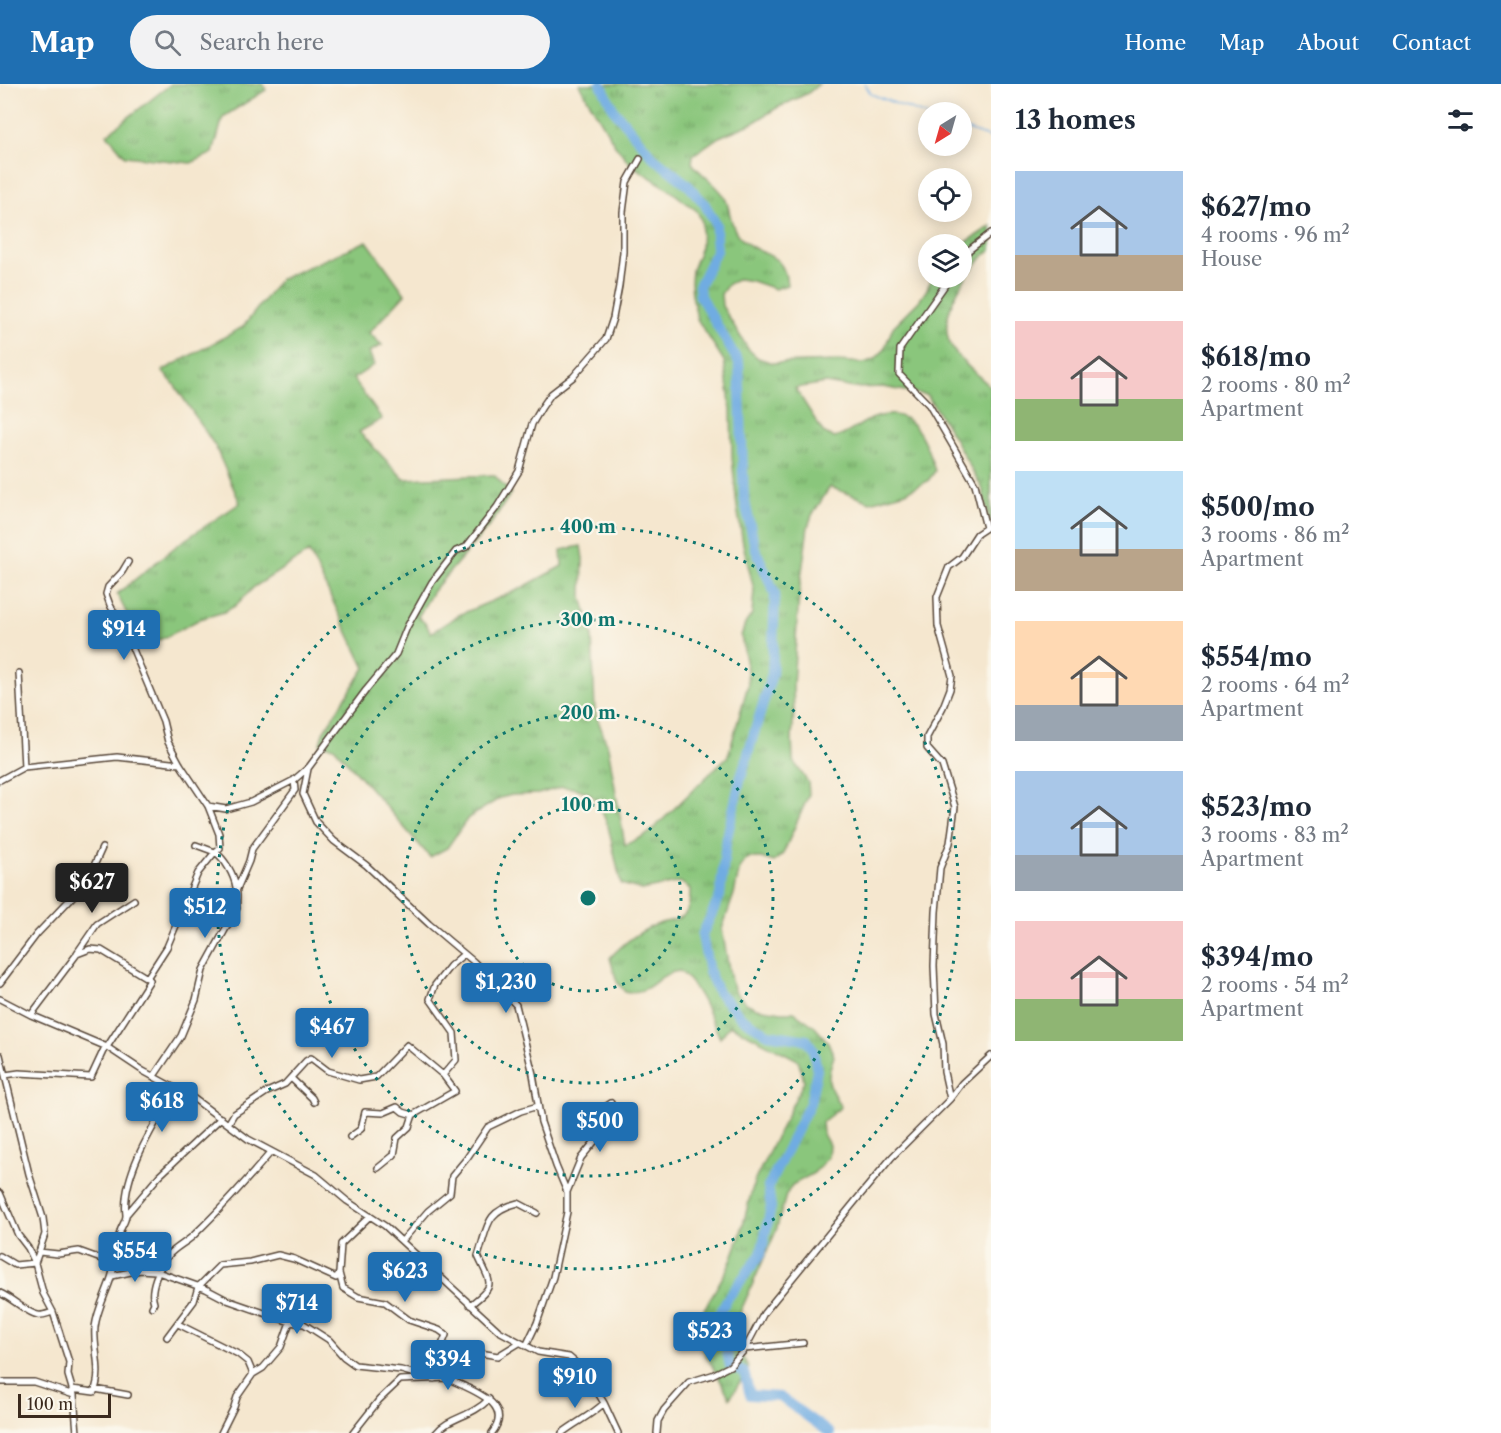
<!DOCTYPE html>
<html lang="en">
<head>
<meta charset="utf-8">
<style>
  body { margin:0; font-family:"Libre Caslon Text",serif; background:#f2f2f3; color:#1f2937; height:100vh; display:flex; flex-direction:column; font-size:22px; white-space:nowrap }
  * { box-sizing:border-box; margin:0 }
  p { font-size:20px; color:#747a83 }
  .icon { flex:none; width:33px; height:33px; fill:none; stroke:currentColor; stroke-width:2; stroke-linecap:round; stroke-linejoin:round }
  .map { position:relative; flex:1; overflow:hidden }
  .sheet { display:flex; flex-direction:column; background:#fff; width:510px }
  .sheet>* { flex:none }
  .needle { width:39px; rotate:217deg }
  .tools { position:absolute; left:918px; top:18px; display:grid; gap:12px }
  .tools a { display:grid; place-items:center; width:54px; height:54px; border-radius:50%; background:#fff; box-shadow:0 3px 15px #0003; font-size:30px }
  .scale { position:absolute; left:18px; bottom:15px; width:93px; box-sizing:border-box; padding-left:6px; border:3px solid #3b2a1e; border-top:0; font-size:16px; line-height:21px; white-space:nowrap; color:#3b2a1e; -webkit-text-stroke:4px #fbf7ec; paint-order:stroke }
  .price { position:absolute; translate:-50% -51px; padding:0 14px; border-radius:6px; background:#1f6fb2; color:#fff; font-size:20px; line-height:39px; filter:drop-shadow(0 2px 3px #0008) }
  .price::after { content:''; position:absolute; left:50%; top:36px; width:18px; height:14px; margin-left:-9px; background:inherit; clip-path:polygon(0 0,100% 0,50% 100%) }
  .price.selected { background:#222; color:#fff }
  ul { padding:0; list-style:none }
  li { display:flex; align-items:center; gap:18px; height:150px; padding:0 24px }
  li span { display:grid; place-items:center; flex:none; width:168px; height:120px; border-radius:0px; color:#555 }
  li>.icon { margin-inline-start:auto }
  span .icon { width:72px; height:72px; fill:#fffc; stroke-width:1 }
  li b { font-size:26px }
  h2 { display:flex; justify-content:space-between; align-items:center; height:72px; padding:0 24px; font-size:26px }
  header { display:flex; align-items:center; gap:36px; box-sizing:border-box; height:84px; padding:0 30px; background:#1f6fb2; color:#fff }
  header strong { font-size:28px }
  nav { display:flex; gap:33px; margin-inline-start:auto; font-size:21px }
  .search { width:420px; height:54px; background:#f2f2f3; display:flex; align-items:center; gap:15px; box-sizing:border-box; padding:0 21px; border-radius:33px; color:#747a83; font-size:22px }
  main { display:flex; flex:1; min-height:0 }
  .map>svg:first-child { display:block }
  .grass { fill:url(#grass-tufts); stroke:#62784d; stroke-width:1.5 }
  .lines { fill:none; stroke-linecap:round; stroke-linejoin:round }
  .stream { stroke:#70ace2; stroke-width:1.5 }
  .river { stroke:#70ace2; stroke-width:10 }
  .minor-casing { stroke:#574639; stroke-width:8 }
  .minor { stroke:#fff; stroke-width:5 }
  .ring { fill:none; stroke:#0f766e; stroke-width:3; stroke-dasharray:3 6 }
  .centre { fill:#0f766e; stroke:#fbf7ec; stroke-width:3 }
  .ring-label { font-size:18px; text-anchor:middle; font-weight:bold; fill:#0f766e; stroke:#fbf7ec; stroke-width:4.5; stroke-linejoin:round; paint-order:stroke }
</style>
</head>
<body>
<header>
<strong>Map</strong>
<div class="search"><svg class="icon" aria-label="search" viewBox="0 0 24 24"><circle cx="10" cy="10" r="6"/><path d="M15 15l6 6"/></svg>Search here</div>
<nav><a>Home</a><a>Map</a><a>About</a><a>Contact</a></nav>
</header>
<main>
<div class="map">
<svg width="991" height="1349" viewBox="0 0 991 1349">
  <defs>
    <pattern id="grass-tufts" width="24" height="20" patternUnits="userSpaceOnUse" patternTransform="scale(1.5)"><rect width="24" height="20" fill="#8ac67c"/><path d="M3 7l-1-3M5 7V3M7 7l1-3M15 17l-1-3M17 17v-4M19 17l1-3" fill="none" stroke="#72a165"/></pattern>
  </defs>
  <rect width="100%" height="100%" fill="#fbf7ec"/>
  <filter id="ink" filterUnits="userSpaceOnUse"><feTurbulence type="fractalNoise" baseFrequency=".0167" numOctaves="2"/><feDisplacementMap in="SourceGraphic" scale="12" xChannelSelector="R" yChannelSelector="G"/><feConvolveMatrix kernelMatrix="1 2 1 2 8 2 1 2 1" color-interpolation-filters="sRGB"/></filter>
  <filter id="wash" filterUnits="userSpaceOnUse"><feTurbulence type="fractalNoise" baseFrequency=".008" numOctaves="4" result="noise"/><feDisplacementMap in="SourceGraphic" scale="24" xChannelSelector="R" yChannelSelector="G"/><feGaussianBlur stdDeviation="1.35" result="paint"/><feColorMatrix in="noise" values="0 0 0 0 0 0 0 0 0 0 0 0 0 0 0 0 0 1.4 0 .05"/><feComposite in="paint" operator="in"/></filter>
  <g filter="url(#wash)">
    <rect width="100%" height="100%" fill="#f5e7cf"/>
    <!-- grass -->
    <path class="grass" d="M171,0H263L266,6L223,33L213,69L191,79L125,72L107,50Z
      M579,0H819L808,9L775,25L753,39L719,53L693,71L692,79C701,91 716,99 724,112C731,124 729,140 738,151C757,175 784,163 787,201L775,205L752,197L739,195L728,200L721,210L722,222L748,265L758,274L773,279L838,277L864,279L875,275L884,266L893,243L919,217L926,207L932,194H962V161L991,142V166C966,186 932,236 954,267C964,281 979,292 991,303V446L983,406L953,352L927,311L883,303L854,304L826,299L795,304L823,348L834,354C847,351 855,343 867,337C911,316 924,352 935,387L928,397L906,408L870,418L830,403L812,431L808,443L799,510L793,601L794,628L792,653L793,677L808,698L809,710L783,770L774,778L761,774H748L740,783L734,810L722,845L731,897L736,909L746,919L756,924L782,928H794L814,942L828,958L834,972C825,997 828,1002 841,1023L822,1038L823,1050L829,1061L828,1073L814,1089L792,1101L786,1111L776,1147L735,1240L733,1252L735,1263L749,1283L730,1314L692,1246L729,1182L740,1152L754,1098L804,997L798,976L730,941L720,954C709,931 700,905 680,887C654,889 656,910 625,908L617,898L610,874C623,859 642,845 661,839C668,837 676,837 683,832C690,826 690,814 690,805L680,798L642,806L621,800L608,742L597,716L587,708L574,704L562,703L538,710L512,711L500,714L468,734L447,764L430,773L334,663L320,660L323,648L365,584L309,468L254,503L235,522L224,528L200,535L166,553L143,562L117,510L180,459L240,419L215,362L174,300L162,287L243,243L280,195L367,157L405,210L369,249L382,261L369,268L374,281L353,295L382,335L359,348L404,395L494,391L511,409L490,441L433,507L418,533L426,540L431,549L459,531L520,505L562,482L561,466L581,462L583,475L582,513L592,550L595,628L608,663L625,761L648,750L728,672L748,601L746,576L741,552L745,540L752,530L754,506L743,460L737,423L732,374L731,326L724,277L697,235L692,211L691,198L692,186L701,163L702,138L697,127L667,104L631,81L615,61Z"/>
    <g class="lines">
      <!-- stream -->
      <path class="stream" d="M865,0L871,10L928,32
        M962,44L991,54"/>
      <!-- river -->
      <path class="river" d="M601,0L614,26L653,73L688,101L704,119L716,140V167L699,202L700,212L739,279L744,413L755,464L775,510L772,590L740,696L726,758L720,812L702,851L709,888L718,908L742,934L768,950L807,956L813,965L817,986L810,1019L768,1103L771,1123L761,1170L727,1215L712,1243L726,1263L730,1282L744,1288L750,1311L780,1313L830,1349"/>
    </g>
  </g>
  <g filter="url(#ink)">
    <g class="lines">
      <!-- minor casing -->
      <g class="minor-casing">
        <path id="minor" d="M962,177L969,166L991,149
          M128,478L122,488L108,503L106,510L110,521L126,549L163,637L168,658L180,680L208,722L219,750L220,764L215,768C225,775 234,791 236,803C238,809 236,817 237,824L203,886L196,916L181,952L154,992
          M19,589L24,683
          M308,685L303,710L316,738L334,757L366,781L429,840L474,878L516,921L533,990L541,1038L556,1082L567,1108V1128L553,1193L537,1239L526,1262
          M0,696L24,683L117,673L180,680
          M208,722L226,725L251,718L294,696L309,683L366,606L396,570L407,543L432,498L456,467L466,463L497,423L519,387L532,340L542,323L551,310L573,293L606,255L613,234L619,202L623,168V128L627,98L640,75
          M237,805L249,777L252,765L295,706L294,696
          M77,869L97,840L134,816
          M0,899L37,850L79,806L88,795L102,764
          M0,915L31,931L107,963L143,987L193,1014L248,1055L316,1091L347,1117L385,1142L499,1247L538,1268L569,1273L584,1286L604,1319L618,1349
          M31,931L77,870L90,865L101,866L147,894
          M107,963L150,896L147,894L167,863L198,789L215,768L196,761
          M0,971L29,1090L43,1134L45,1150L39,1168
          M5,991L19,989L91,993L105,963
          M292,995L312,1014L314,1018
          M950,1015L962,999L991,972
          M228,1040L234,1030L267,1008L285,1000L306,977L311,974L328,987L359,996L376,993L407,961L443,991
          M350,1053L361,1045L365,1028L383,1029L397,1023L403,1028L413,1031
          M378,1084L394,1071L397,1054L409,1043L413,1031L455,1007L443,991L456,976L454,949L430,915L435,901L450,882L464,870
          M567,1108L581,1074L595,1057V1030L611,1019
          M0,1109L18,1151L28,1164L35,1179L43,1209L53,1228L69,1278L68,1291L74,1311L77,1349
          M126,1131C121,1090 156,1038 176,1004
          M370,1132L341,1160L339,1189L343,1204L358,1213L385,1218L409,1236L439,1246L446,1251L442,1261L450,1264L498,1272L519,1259
          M402,1157L428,1127L450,1109L452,1092L467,1074L488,1043L521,1027L538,1022
          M0,1172L15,1181L35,1179L39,1168L58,1170L79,1167L101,1175L114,1177
          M112,1192L140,1186L155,1187L206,1205L227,1216L290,1238L304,1240L329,1256L344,1273L355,1281L401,1286L434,1295
          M0,1209C12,1214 28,1230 38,1231C42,1232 49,1229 53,1228
          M470,1221C497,1200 491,1201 478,1172C488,1143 485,1127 518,1119L537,1129
          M152,1223L154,1219C149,1205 159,1183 168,1172C175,1163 188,1158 196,1149C223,1123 247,1096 271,1068
          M178,1240L238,1270L248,1278L253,1290
          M167,1253L194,1217L198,1203L220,1181L250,1178L278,1171L294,1175L336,1194L339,1189
          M745,1265L764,1229L857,1115L892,1073L950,1015L944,988L943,960L936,930L934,882L936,828L940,784L950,759L955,723L942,681L927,664V653L943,623L950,605L952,592L938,542L937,513L949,483L962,473L977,450L986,444L975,400L929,321L899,290L900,265L950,194
          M463,1267L447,1294C467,1305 516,1318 492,1349
          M0,1298H34L74,1311
          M72,1305L94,1308C103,1287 93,1265 95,1243C97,1226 106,1210 111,1194C116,1180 115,1163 120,1148C121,1142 126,1138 126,1131L159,1092L221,1034
          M95,1305L128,1311
          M221,1349L234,1323L237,1313L253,1290L263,1284L281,1263L290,1238
          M353,1349L379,1316L400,1296L447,1294
          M436,1349C449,1333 472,1333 489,1315
          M562,1349C576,1338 592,1331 604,1319
          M657,1349L658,1337L664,1326L689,1298L712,1291L730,1282L745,1265L803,1259"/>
      </g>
      <!-- minor -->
      <use href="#minor" class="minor"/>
    </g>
  </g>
  <!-- distance rings -->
  <g class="ring">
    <circle cx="588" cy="814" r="93"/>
    <circle cx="588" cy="814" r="185"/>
    <circle cx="588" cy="814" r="278"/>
    <circle cx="588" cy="814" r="371"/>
  </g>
  <circle cx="588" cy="814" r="9" class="centre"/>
  <g class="ring-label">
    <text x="588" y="449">400 m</text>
    <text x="588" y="542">300 m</text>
    <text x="588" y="635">200 m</text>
    <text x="588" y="727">100 m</text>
  </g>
</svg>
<div class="tools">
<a><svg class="needle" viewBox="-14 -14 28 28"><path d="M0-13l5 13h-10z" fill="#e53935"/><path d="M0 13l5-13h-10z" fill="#747a83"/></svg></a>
<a><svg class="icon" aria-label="locate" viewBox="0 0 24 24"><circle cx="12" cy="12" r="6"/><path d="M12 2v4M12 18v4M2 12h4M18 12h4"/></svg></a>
<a><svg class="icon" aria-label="layers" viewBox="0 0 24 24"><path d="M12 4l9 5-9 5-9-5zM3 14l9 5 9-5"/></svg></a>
</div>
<div class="scale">100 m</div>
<b class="price" style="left:124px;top:577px">$914</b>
<b class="price selected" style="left:92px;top:830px">$627</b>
<b class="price" style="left:205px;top:855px">$512</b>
<b class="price" style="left:506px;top:930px">$1,230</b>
<b class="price" style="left:332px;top:975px">$467</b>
<b class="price" style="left:162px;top:1049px">$618</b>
<b class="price" style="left:600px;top:1069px">$500</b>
<b class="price" style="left:135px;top:1199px">$554</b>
<b class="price" style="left:405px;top:1219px">$623</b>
<b class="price" style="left:297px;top:1251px">$714</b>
<b class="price" style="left:710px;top:1279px">$523</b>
<b class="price" style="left:448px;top:1307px">$394</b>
<b class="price" style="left:575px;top:1325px">$910</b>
</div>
<section class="sheet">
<h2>13 homes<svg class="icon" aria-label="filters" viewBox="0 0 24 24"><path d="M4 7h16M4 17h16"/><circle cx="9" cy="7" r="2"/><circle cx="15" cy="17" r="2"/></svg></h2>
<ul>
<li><span style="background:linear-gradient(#a9c7e8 70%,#b9a48a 0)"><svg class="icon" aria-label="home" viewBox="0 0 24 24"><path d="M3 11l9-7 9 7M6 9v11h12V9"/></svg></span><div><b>$627/mo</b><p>4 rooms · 96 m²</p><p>House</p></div></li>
<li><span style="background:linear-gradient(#f6c9c9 65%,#8fb573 0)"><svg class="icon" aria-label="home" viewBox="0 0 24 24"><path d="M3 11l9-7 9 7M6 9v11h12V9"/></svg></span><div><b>$618/mo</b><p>2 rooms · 80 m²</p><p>Apartment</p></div></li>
<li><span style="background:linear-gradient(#bfe0f5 65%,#b9a48a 0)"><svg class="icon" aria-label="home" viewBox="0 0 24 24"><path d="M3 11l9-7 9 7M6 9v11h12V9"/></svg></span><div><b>$500/mo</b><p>3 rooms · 86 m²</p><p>Apartment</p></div></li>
<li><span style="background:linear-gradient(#ffd9b3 70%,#9aa5b1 0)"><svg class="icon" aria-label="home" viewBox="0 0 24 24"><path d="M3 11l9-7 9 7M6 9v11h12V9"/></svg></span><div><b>$554/mo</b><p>2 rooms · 64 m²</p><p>Apartment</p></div></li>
<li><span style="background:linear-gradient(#a9c7e8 70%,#9aa5b1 0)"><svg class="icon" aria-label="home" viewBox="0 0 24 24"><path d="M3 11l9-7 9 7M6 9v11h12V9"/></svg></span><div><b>$523/mo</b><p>3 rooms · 83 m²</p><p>Apartment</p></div></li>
<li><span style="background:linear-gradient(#f6c9c9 65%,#8fb573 0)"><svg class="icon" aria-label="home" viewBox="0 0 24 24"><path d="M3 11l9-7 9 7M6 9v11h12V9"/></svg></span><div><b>$394/mo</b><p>2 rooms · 54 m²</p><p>Apartment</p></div></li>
</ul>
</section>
</main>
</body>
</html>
